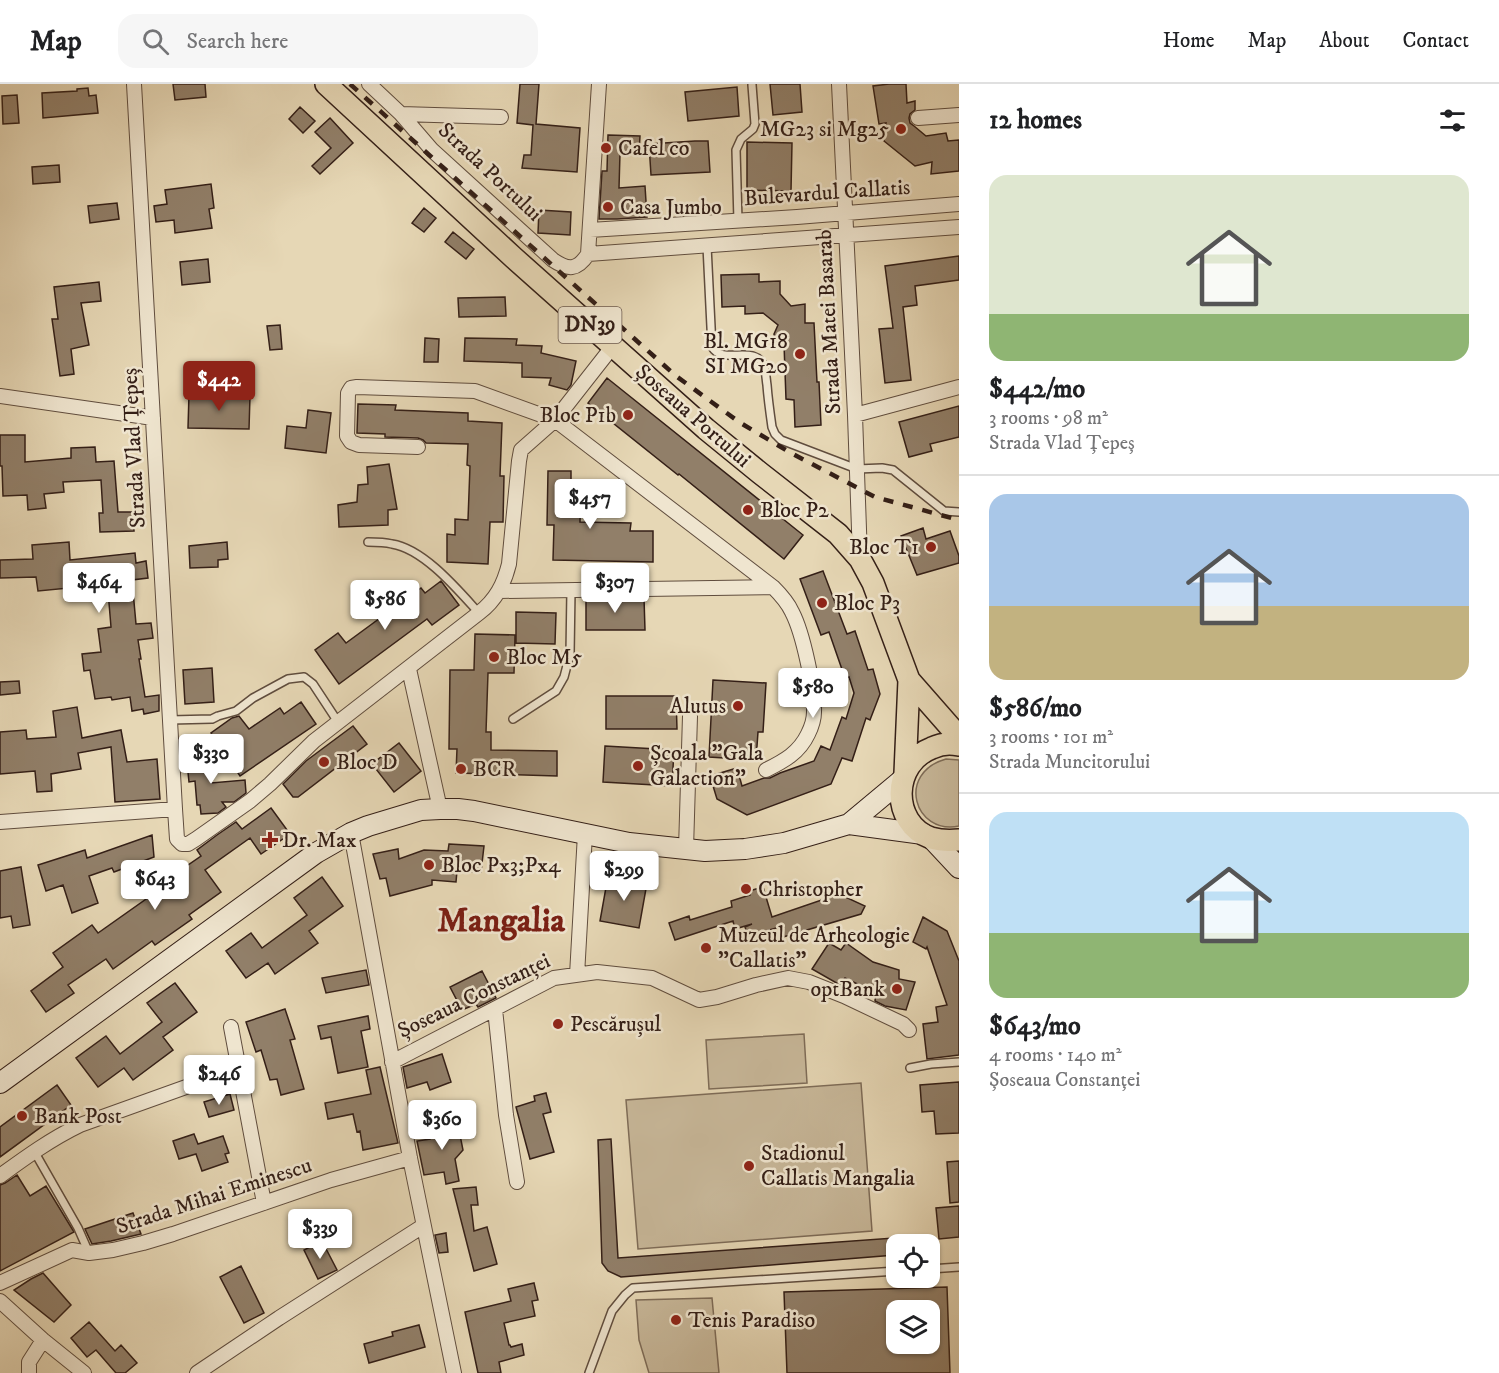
<!DOCTYPE html>
<html lang="en">
<head>
<meta charset="utf-8">
<style>
  body { margin:0; font-family:"IM FELL DW Pica",serif; background:#f6f6f6; color:#202124; height:100vh; display:flex; flex-direction:column; font-size:22px; white-space:nowrap }
  * { box-sizing:border-box; margin:0 }
  p { font-size:20px; color:#757577 }
  .icon { flex:none; width:33px; height:33px; fill:none; stroke:currentColor; stroke-width:2; stroke-linecap:round; stroke-linejoin:round }
  .map { position:relative; flex:1; overflow:hidden }
  .panel { display:flex; flex-direction:column; background:#fff; width:540px }
  .panel>* { flex:none }
  .tools { position:absolute; left:886px; top:1150px; display:grid; gap:12px }
  .tools a { display:grid; place-items:center; width:54px; height:54px; border-radius:12px; background:#fff; box-shadow:0 2px 4px #0004; font-size:30px }
  .price { position:absolute; translate:-50% -51px; padding:0 14px; border-radius:6px; background:#fff; color:#222; font-size:20px; line-height:39px; filter:drop-shadow(0 2px 3px #0008) }
  .price::after { content:''; position:absolute; left:50%; top:36px; width:18px; height:14px; margin-left:-9px; background:inherit; clip-path:polygon(0 0,100% 0,50% 100%) }
  .price.active { background:#8f2418; color:#fff }
  ul { padding:0; list-style:none }
  li { display:grid; align-content:center; gap:12px; height:318px; padding:0 30px }
  li+li { border-top:2px solid #e0e0e0 }
  li span { display:grid; place-items:center; height:186px; border-radius:18px; color:#555 }
  li>.icon { margin-inline-start:auto }
  span .icon { width:108px; height:108px; fill:#fffc; stroke-width:1 }
  li b { font-size:26px }
  h2 { display:flex; justify-content:space-between; align-items:center; height:72px; padding:0 30px; font-size:26px }
  header { display:flex; align-items:center; gap:36px; box-sizing:border-box; height:84px; padding:0 30px; background:#fff; border-bottom:2px solid #e0e0e0 }
  header strong { font-size:28px }
  nav { display:flex; gap:33px; margin-inline-start:auto; font-size:21px }
  .search { width:420px; height:54px; background:#f6f6f6; display:flex; align-items:center; gap:15px; box-sizing:border-box; padding:0 21px; border-radius:18px; color:#757577; font-size:22px }
  main { display:flex; flex:1; min-height:0 }
  .map>svg:first-child { display:block }
  .green { fill:#c8b89a; stroke:#7e6c58; stroke-width:1.5 }
  .building { fill:#917f69; stroke:#341f17; stroke-width:1.5; fill-rule:evenodd }
  .lines { fill:none; stroke-linecap:round; stroke-linejoin:round }
  .lane-casing { stroke:#604d3e; stroke-width:10 }
  .street-casing { stroke:#604d3e; stroke-width:16 }
  .secondary-casing { stroke:#341f17; stroke-width:22 }
  .primary-casing { stroke:#341f17; stroke-width:24 }
  .lane { stroke:#efe5cf; stroke-width:7 }
  .street { stroke:#efe5cf; stroke-width:14 }
  .secondary { stroke:#efe5cf; stroke-width:20 }
  .primary { stroke:#e6d7b5; stroke-width:21 }
  .rail { stroke:#341f17; stroke-width:4.5; stroke-dasharray:10 10; stroke-linecap:butt }
  .poi-dot { fill:#8f2418; stroke:#efe5cf; stroke-width:2 }
  .labels { text-anchor:middle; dominant-baseline:central; stroke-width:5; stroke-linejoin:round; paint-order:stroke }
  .shield { fill:#efe5cf; stroke:#6c5a4e; stroke-width:1.5 }
  .shield-label { font-size:21px; font-weight:bold; fill:#341f17 }
  .poi-label { font-size:22px; fill:#341f17; stroke:#efe5cf; text-anchor:start }
  .street-label { font-size:22px; fill:#341f17; stroke:#efe5cf }
  .town-label { font-size:34px; font-weight:bold; fill:#7a1f14; stroke:#efe5cf }
</style>
</head>
<body>
<header>
<strong>Map</strong>
<div class="search"><svg class="icon" aria-label="search" viewBox="0 0 24 24"><circle cx="10" cy="10" r="6"/><path d="M15 15l6 6"/></svg>Search here</div>
<nav><a>Home</a><a>Map</a><a>About</a><a>Contact</a></nav>
</header>
<main>
<div class="map">
<svg width="959" height="1289" viewBox="0 0 959 1289">
  <rect width="100%" height="100%" fill="#e6d7b5"/>
  <filter id="stains"><feTurbulence type="fractalNoise" baseFrequency=".00333" numOctaves="4"/><feColorMatrix values="0 0 0 0 .2 0 0 0 0 .09 0 0 0 0 .02 0 0 0 .5 -.17"/></filter>
  <radialGradient id="worn" r=".72"><stop offset=".6" stop-color="#630" stop-opacity="0"/><stop offset="1" stop-color="#630" stop-opacity=".3"/></radialGradient>
  <!-- green -->
  <path class="green" d="M946,675L959,676V742C914,751 896,689 946,675Z
    M804,950L807,999L709,1005L706,956Z
    M861,999L872,1147L638,1165L626,1016Z
    M712,1214L719,1289H649L639,1256L636,1216Z"/>
  <!-- building -->
  <path class="building" d="M173,0H205L206,13L175,16Z
    M520,0H539L536,40L580,44L577,88L522,84L524,71H531L533,41L517,39Z
    M770,0H800L802,28L773,31Z
    M889,0H906L907,19L915,17V26L910,30L909,34L910,39L914,42L926,52L946,49L948,57L959,56V87L931,90L932,78L915,82L884,57L886,39L879,40L873,2Z
    M737,3L739,32L688,37L685,8Z
    M88,4L89,12L96,11L98,29L43,34L42,9L77,7V5Z
    M17,11L19,39L3,40L2,12Z
    M300,23L315,37L303,49L289,35Z
    M330,34L353,59L320,90L312,82L331,64L315,48Z
    M608,51L640,52L639,69H620L619,104L645,102L647,133L617,135H599L602,87H607Z
    M695,57H708L710,88L651,91L649,60Z
    M747,58L792,59L791,107L747,106Z
    M59,81L60,98L33,100L32,83Z
    M211,100L214,124L209,125L212,144L175,149L174,136L156,138L154,122L167,120L165,106Z
    M117,119L119,135L90,139L88,122Z
    M424,124L436,134L424,148L412,139Z
    M539,126L571,128L570,151L538,149Z
    M453,148L474,165L466,175L445,158Z
    M959,172V196L915,202L917,221L903,223L911,296L885,299L879,245L893,244L885,182Z
    M208,175L210,198L182,201L180,178Z
    M759,190V198L780,197V210L791,222L805,220V239H814L817,298H819L821,341L795,343L794,316L786,315L784,260H776L774,250L778,241L763,229L745,230V222L722,223L721,191Z
    M99,198L101,217L81,219L89,261L71,265L74,290L60,292L52,235H58L54,203Z
    M505,213L506,232L459,233L458,214Z
    M280,241L282,265L270,266L267,242Z
    M425,254L439,255L438,278H424Z
    M465,254L517,255L516,261L542,262L541,269L576,277L571,301L567,306L549,301L551,294L522,293V279L464,277Z
    M607,294L803,451L784,475L679,390L678,391L588,319Z
    M189,310L250,312L249,345L188,344Z
    M358,320L396,321L395,326L468,329V337L502,339L500,392H504L503,438H490L488,480L447,478V450L455,451V435L468,436L470,382L467,381L468,360L426,359L423,356L418,354L385,353V350L357,349Z
    M959,322V353L930,360L932,367L909,373L899,338Z
    M308,326L331,329L326,369L285,364L287,342L306,344Z
    M0,351H25V378L71,374V364L95,363L96,378L114,377L118,428H133L134,447L100,448L99,429H103L101,396L63,398L64,408L44,410L46,424L28,426L27,411L3,412L2,382H0Z
    M389,380L397,425L388,426V441L339,443L338,421L357,418L358,401L368,400L367,383Z
    M548,387H571V404H581L580,438L631,439L630,447H653V478L553,476L554,441H547Z
    M923,444L926,455L950,447L959,472V479L917,491L901,452Z
    M69,458L70,476L135,469L136,479L146,477L148,494L132,496L136,540L151,539L153,554L138,556L141,575H139L145,613L159,611V627L144,630L143,625L132,627L130,613L112,616L111,613L95,615L90,586L84,587L82,570L101,568L98,545L111,543L108,507L89,510V502L38,507L36,493L0,494V476L33,475L32,461Z
    M227,458L228,475L218,476V483L190,484L189,462Z
    M823,487L847,550L855,547L868,586L873,585L880,610L870,636L866,634L852,677L842,674L831,700L747,731L717,715L710,692L737,684L742,702L764,694H770L780,689L814,677L821,662L830,666L842,633L846,635L854,609L849,593L845,594L829,548L821,551L800,495Z
    M441,497L459,521L432,541L427,535L339,600L315,566L338,549L346,559L421,504L425,509Z
    M644,514L645,546H586V515Z
    M516,528L556,529L555,560L516,559Z
    M475,550L515,551L514,589H488L486,648H491V666L557,667V692L456,689L457,665H449L450,586H474Z
    M212,584L214,618L185,620L183,586Z
    M713,596L766,599L763,648H758L756,676L709,673Z
    M19,597L20,609L0,611V598Z
    M606,612H676L677,645H606Z
    M301,618L316,640L240,692L211,649L232,634L239,632L249,645L280,624L284,630Z
    M77,623L82,654L121,646L127,678L157,675L160,715L115,718L111,663L78,669L81,685L51,690L52,707L37,708L35,687L0,690V648L26,646L27,655L56,653L53,627Z
    M353,642L367,660L298,713H293L283,700L306,677Z
    M399,659L421,687L394,708L372,680Z
    M605,662L674,666L672,702L603,698Z
    M208,667L211,699L245,696L246,709L234,718H222L226,723L218,729L201,730L200,721H197L195,697L189,698L186,669Z
    M271,724L290,750L261,770L250,754L205,786L221,808L189,831L192,835L155,861L152,857L113,885L106,875L68,901L74,909L46,928L31,907L63,883L53,869L92,841L98,849L180,791L178,788L201,772L197,766L217,751L236,738L242,745Z
    M152,751L154,773L114,788L112,784L89,792L98,819L72,829L63,801L46,807L38,781L85,766L87,774Z
    M449,760L484,762L481,788L457,787L456,798L432,796V801L390,812L386,794L380,795L373,770L398,765L399,775L424,766L448,767Z
    M21,783L30,841L13,844L11,832L0,834V787Z
    M608,792L647,799L639,844L600,837Z
    M322,793L343,822L309,847L318,859L275,890L268,879L246,894L226,867L251,849L262,864L307,831L294,814Z
    M763,803L772,833L839,810L865,822L861,830L783,853L780,843L748,852L745,843L752,840L735,845L733,837L675,856L669,839L689,832L690,836L732,823L731,817L750,811L749,807Z
    M923,833L947,847L959,877V971L927,975L923,940L938,938L936,923L947,921L927,863L926,865L913,858Z
    M829,859L841,866L846,859L873,878L899,886V895L915,898L906,926L885,922L875,917L876,909L845,894L840,901L812,885Z
    M366,886L369,901L326,909L322,894Z
    M482,887L496,914L478,923L476,920L462,926L450,903Z
    M175,899L197,928L163,953L173,966L133,996L124,984L98,1003L76,974L106,952L120,970L162,938L147,919Z
    M285,925L295,955L290,956L304,1005L281,1011L277,995L270,996L261,966L256,968L246,938Z
    M368,932L370,945L361,947L368,983L338,989L331,953L321,955L318,942Z
    M442,970L451,998L430,1006L427,998L407,1004L403,983Z
    M380,983L398,1059L363,1066L360,1047L357,1048L353,1030L328,1035L325,1019L371,1010L366,986Z
    M959,998V1049L936,1050L934,1027L922,1028L920,1001Z
    M57,1001L71,1021L0,1073V1043Z
    M546,1009L551,1028L543,1030L554,1068L530,1075L516,1023L535,1017L534,1012Z
    M230,1010L234,1026L209,1033L204,1018Z
    M457,1036L463,1066L455,1075L459,1097L446,1100L444,1088L424,1091L417,1057L430,1055L428,1042Z
    M194,1050L198,1060L223,1052L229,1069L225,1070L228,1078L202,1087L196,1070L179,1075L173,1057Z
    M611,1055L618,1174L894,1154L895,1171L621,1193L608,1187L602,1179L598,1056Z
    M959,1077V1118L950,1119L947,1078Z
    M17,1091L30,1112L46,1102L74,1148L0,1187V1101L5,1099Z
    M476,1103L478,1121H471L474,1147L487,1143L497,1180L474,1187L453,1105Z
    M959,1122V1153L939,1155L936,1124Z
    M133,1129L141,1150L111,1157L92,1160L85,1145Z
    M446,1149L448,1168L439,1169L435,1151Z
    M322,1157L337,1186L318,1195L304,1166Z
    M241,1182L264,1229L244,1239L220,1193Z
    M43,1189L71,1221L54,1238L14,1206L31,1195Z
    M534,1199L538,1216L532,1217L535,1232L504,1239L509,1261H510L511,1263L522,1260L524,1271L499,1278L501,1289H478L465,1228L511,1217L508,1205Z
    M947,1203L950,1289H787L784,1208ZM897,1227H930V1260H897Z
    M89,1238L115,1267L121,1261L137,1279L125,1289H116L96,1266L87,1273L71,1254Z
    M419,1241L425,1263L369,1279L364,1260L393,1252L392,1248Z"/>
  <g class="lines">
    <!-- lane casing -->
    <g class="lane-casing">
      <path id="lane" d="M738,137L736,66L741,55L753,45L755,40L752,1
        M707,162L712,263C723,282 756,259 764,283C766,288 766,295 767,301C768,315 770,329 772,343L775,350L781,356L857,385L882,384L893,386L944,427L959,428
        M368,458C376,458 384,458 392,460C424,465 458,506 479,529
        M513,635L556,607L564,593L570,570L571,506
        M170,636L212,635L218,632L236,627L253,614L288,595L304,593L313,600L338,638
        M910,984L931,980L959,978
        M34,1067L78,1144L89,1169
        M930,1185L959,1183
        M589,1289L612,1227L625,1211L633,1204L897,1187"/>
    </g>
    <!-- street casing -->
    <g class="street-casing">
      <path id="street" d="M134,0L175,725L177,755L182,760H188L196,755L250,717L270,700L314,657L479,529C496,516 504,500 509,480L519,377L521,366L555,336L613,262
        M369,0L401,30L432,66L553,176C568,186 577,187 588,170
        M839,0L855,331L860,474
        M401,30L501,33
        M918,34L959,31
        M590,146L797,133L959,120
        M588,170L959,143
        M588,170L599,0
        M0,312L153,334
        M855,331L959,303
        M418,363L359,361L351,358L347,352L348,309L351,304L357,303L475,307L555,336L773,503C780,510 788,519 792,528C803,549 815,605 814,628C814,635 811,644 808,650C799,669 784,677 766,686
        M500,507L773,503
        M409,585L440,725
        M0,738L175,725
        M351,749L410,1074L454,1289
        M686,765L690,632
        M577,891L585,750
        M495,925L506,1031L517,1098
        M231,943L264,1119
        M392,978L554,894L597,888L652,894L699,916L717,913L756,901L788,894L809,898L844,912L903,940L909,946
        M0,1092C26,1073 51,1055 80,1041L239,984
        M0,1199L72,1166L89,1169L113,1166L143,1159L173,1150L331,1096L410,1074
        M0,1217L43,1256L84,1289
        M29,1289V1278L43,1256
        M197,1289L279,1234L423,1142"/>
    </g>
    <!-- secondary casing -->
    <g class="secondary-casing">
      <path id="secondary" d="M849,740L923,750
        M931,754L959,784
        M0,999L316,769L351,749L368,742L421,726L440,725H458L474,727L629,759L705,767L745,765L784,759L849,740L903,695"/>
    </g>
    <!-- primary casing -->
    <g class="primary-casing">
      <path id="primary" d="M326,0L514,174L706,345L760,389L838,450L860,475L873,499L909,596L959,653
        M959,661C950,659 940,660 932,664C892,679 890,739 931,754C941,757 950,757 959,756
        M905,689L909,596"/>
    </g>
    <!-- lane -->
    <use href="#lane" class="lane"/>
    <!-- street -->
    <use href="#street" class="street"/>
    <!-- secondary -->
    <use href="#secondary" class="secondary"/>
    <!-- primary -->
    <use href="#primary" class="primary"/>
    <!-- rail -->
    <path class="rail" d="M350,0L676,292L739,338L791,369L875,413L959,436"/>
  </g>
  <!-- markers -->
  <g class="poi-dot">
    <circle cx="901" cy="45" r="6"/>
    <circle cx="606" cy="64" r="6"/>
    <circle cx="608" cy="123" r="6"/>
    <circle cx="800" cy="270" r="6"/>
    <circle cx="628" cy="331" r="6"/>
    <circle cx="748" cy="426" r="6"/>
    <circle cx="931" cy="463" r="6"/>
    <circle cx="822" cy="519" r="6"/>
    <circle cx="494" cy="573" r="6"/>
    <circle cx="738" cy="622" r="6"/>
    <circle cx="324" cy="678" r="6"/>
    <circle cx="638" cy="682" r="6"/>
    <circle cx="461" cy="685" r="6"/>
    <path d="M267 747h6v6h6v6h-6v6h-6v-6h-6v-6h6z"/>
    <circle cx="429" cy="781" r="6"/>
    <circle cx="746" cy="805" r="6"/>
    <circle cx="706" cy="864" r="6"/>
    <circle cx="897" cy="905" r="6"/>
    <circle cx="558" cy="940" r="6"/>
    <circle cx="22" cy="1032" r="6"/>
    <circle cx="749" cy="1082" r="6"/>
    <circle cx="676" cy="1236" r="6"/>
  </g>
  <g class="labels">
    <!-- shield labels -->
    <rect class="shield" x="558.5" y="223" width="63" height="36" rx="4.5"/>
    <g class="shield-label">
      <text x="590" y="241">DN39</text>
    </g>
    <!-- poi labels -->
    <g class="poi-label">
      <text x="889" y="45" text-anchor="end">MG23 si Mg25</text>
      <text x="618" y="64">Cafel co</text>
      <text x="620" y="123">Casa Jumbo</text>
      <text x="788" y="257" text-anchor="end">Bl. MG18<tspan x="788" dy="25">SI MG20</tspan></text>
      <text x="616" y="331" text-anchor="end">Bloc P1b</text>
      <text x="760" y="426">Bloc P2</text>
      <text x="919" y="463" text-anchor="end">Bloc T1</text>
      <text x="834" y="519">Bloc P3</text>
      <text x="506" y="573">Bloc M5</text>
      <text x="726" y="622" text-anchor="end">Alutus</text>
      <text x="650" y="669">Școala "Gala<tspan x="650" dy="25">Galaction"</tspan></text>
      <text x="336" y="678">Bloc D</text>
      <text x="473" y="685">BCR</text>
      <text x="282" y="756">Dr. Max</text>
      <text x="441" y="781">Bloc Px3;Px4</text>
      <text x="758" y="805">Christopher</text>
      <text x="718" y="851">Muzeul de Arheologie<tspan x="718" dy="25">"Callatis"</tspan></text>
      <text x="885" y="905" text-anchor="end">optBank</text>
      <text x="570" y="940">Pescărușul</text>
      <text x="34" y="1032">Bank Post</text>
      <text x="761" y="1069">Stadionul<tspan x="761" dy="25">Callatis Mangalia</tspan></text>
      <text x="688" y="1236">Tenis Paradiso</text>
    </g>
    <!-- street labels -->
    <g class="street-label">
      <text transform="translate(490 88) rotate(43)">Strada Portului</text>
      <text transform="translate(827 109) rotate(-4)">Bulevardul Callatis</text>
      <text transform="translate(829 238) rotate(-93)">Strada Matei Basarab</text>
      <text transform="translate(693 332) rotate(41)">Șoseaua Portului</text>
      <text transform="translate(134 364) rotate(-93)">Strada Vlad Țepeș</text>
      <text transform="translate(474 912) rotate(-26)">Șoseaua Constanței</text>
      <text transform="translate(214 1112) rotate(-18)">Strada Mihai Eminescu</text>
    </g>
    <!-- town labels -->
    <g class="town-label">
      <text x="501" y="837">Mangalia</text>
    </g>
  </g>
  <rect width="100%" height="100%" filter="url(#stains)"/>
  <rect width="100%" height="100%" fill="url(#worn)"/>
</svg>
<div class="tools">
<a><svg class="icon" aria-label="locate" viewBox="0 0 24 24"><circle cx="12" cy="12" r="6"/><path d="M12 2v4M12 18v4M2 12h4M18 12h4"/></svg></a>
<a><svg class="icon" aria-label="layers" viewBox="0 0 24 24"><path d="M12 4l9 5-9 5-9-5zM3 14l9 5 9-5"/></svg></a>
</div>
<b class="price active" style="left:219px;top:328px">$442</b>
<b class="price" style="left:590px;top:446px">$457</b>
<b class="price" style="left:99px;top:530px">$464</b>
<b class="price" style="left:615px;top:530px">$307</b>
<b class="price" style="left:385px;top:547px">$586</b>
<b class="price" style="left:813px;top:635px">$580</b>
<b class="price" style="left:211px;top:701px">$330</b>
<b class="price" style="left:624px;top:818px">$299</b>
<b class="price" style="left:155px;top:827px">$643</b>
<b class="price" style="left:219px;top:1022px">$246</b>
<b class="price" style="left:442px;top:1067px">$360</b>
<b class="price" style="left:320px;top:1176px">$339</b>
</div>
<section class="panel">
<h2>12 homes<svg class="icon" aria-label="filters" viewBox="0 0 24 24"><path d="M4 7h16M4 17h16"/><circle cx="9" cy="7" r="2"/><circle cx="15" cy="17" r="2"/></svg></h2>
<ul>
<li><span style="background:linear-gradient(#dfe7d0 75%,#8fb573 0)"><svg class="icon" aria-label="home" viewBox="0 0 24 24"><path d="M3 11l9-7 9 7M6 9v11h12V9"/></svg></span><div><b>$442/mo</b><p>3 rooms · 98 m²</p><p>Strada Vlad Țepeș</p></div></li>
<li><span style="background:linear-gradient(#a9c7e8 60%,#c2b280 0)"><svg class="icon" aria-label="home" viewBox="0 0 24 24"><path d="M3 11l9-7 9 7M6 9v11h12V9"/></svg></span><div><b>$586/mo</b><p>3 rooms · 101 m²</p><p>Strada Muncitorului</p></div></li>
<li><span style="background:linear-gradient(#bfe0f5 65%,#8fb573 0)"><svg class="icon" aria-label="home" viewBox="0 0 24 24"><path d="M3 11l9-7 9 7M6 9v11h12V9"/></svg></span><div><b>$643/mo</b><p>4 rooms · 140 m²</p><p>Șoseaua Constanței</p></div></li>
</ul>
</section>
</main>
</body>
</html>
